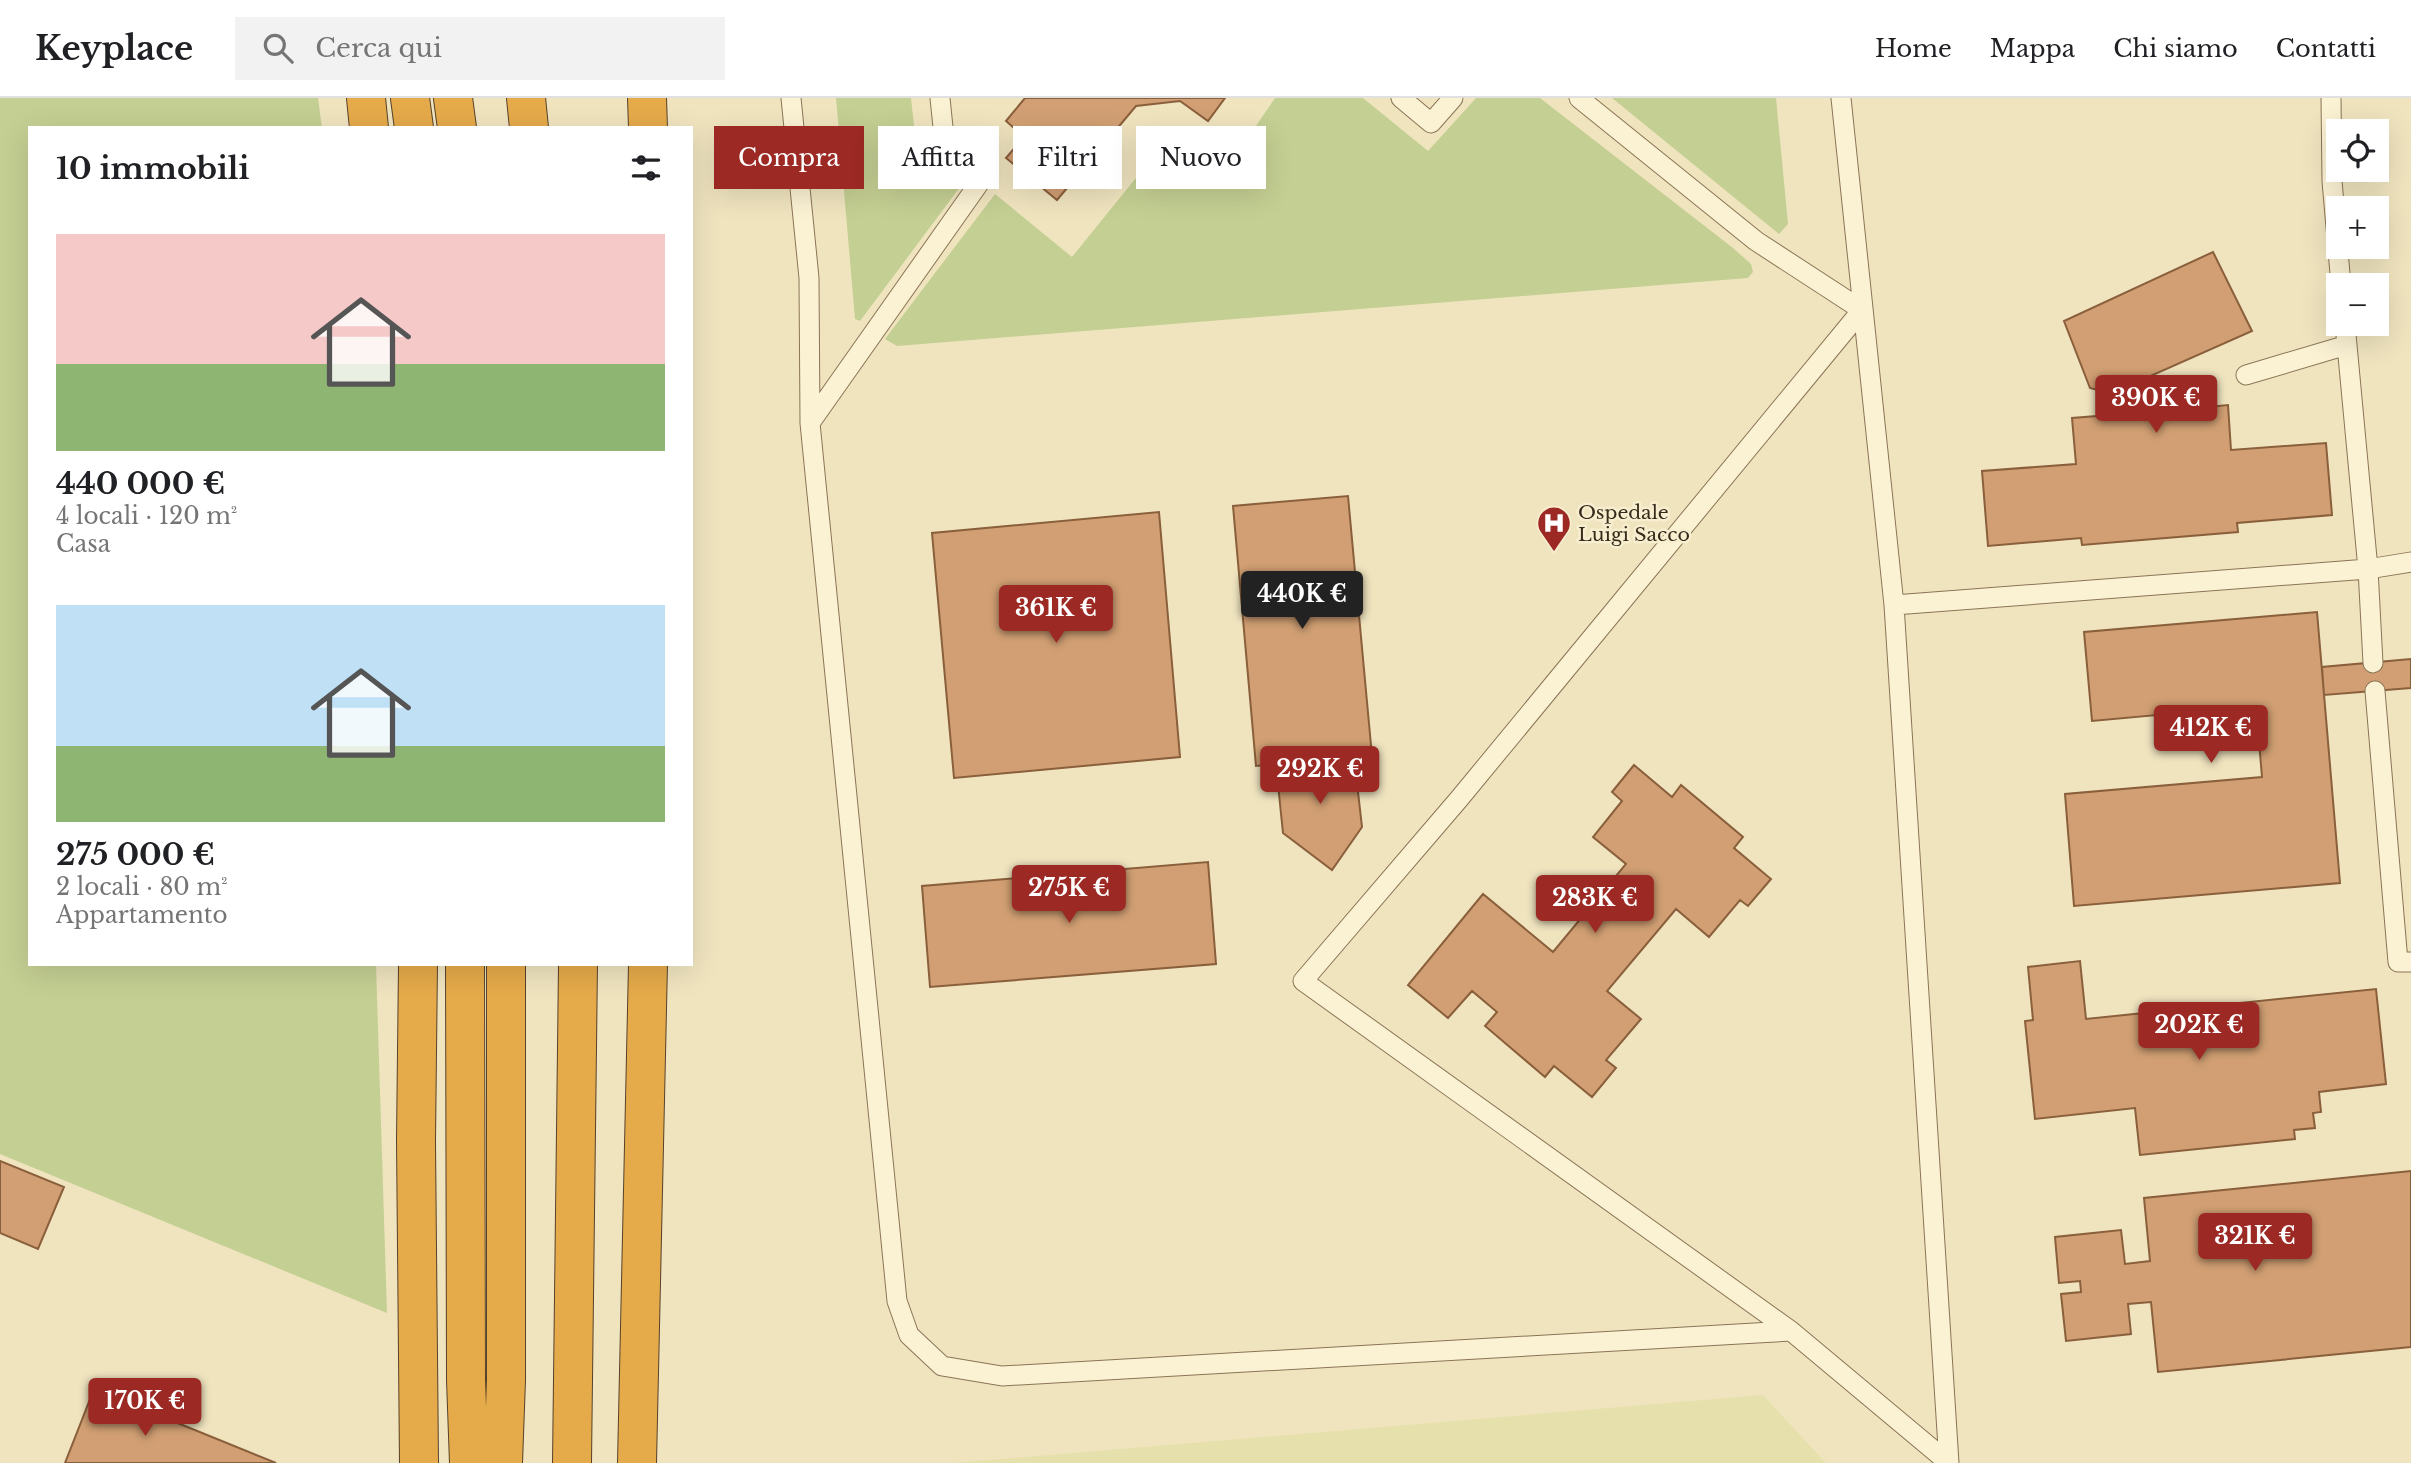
<!DOCTYPE html>
<html lang="it">
<head>
<meta charset="utf-8">
<style>
  body { margin:0; font-family:"Libre Baskerville",serif; background:#f2f2f2; color:#202124; height:100vh; display:flex; flex-direction:column; font-size:26px; white-space:nowrap }
  * { box-sizing:border-box; margin:0 }
  p { font-size:23px; color:#757577 }
  .icon { flex:none; width:38px; height:38px; fill:none; stroke:currentColor; stroke-width:2; stroke-linecap:round; stroke-linejoin:round }
  .map { position:relative; flex:1; overflow:hidden }
  .drawer { position:absolute; left:28px; top:28px; width:665px; height:840px; display:flex; flex-direction:column; background:#fff; border-radius:0px; box-shadow:0 7px 28px #0002 }
  .drawer>* { flex:none }
  .banner { position:absolute; left:714px; top:28px; width:665px; height:63px; display:flex; gap:14px }
  .controls { position:absolute; left:2326px; top:21px; display:grid; gap:14px }
  .controls a { display:grid; place-items:center; width:63px; height:63px; border-radius:0px; background:#fff; box-shadow:0 7px 28px #0002; font-size:35px }
  .price { position:absolute; translate:-50% -60px; padding:0 16px; border-radius:7px; background:#9c2923; color:#fff; font-size:23px; line-height:46px; filter:drop-shadow(0 2px 4px #0008) }
  .price::after { content:''; position:absolute; left:50%; top:42px; width:21px; height:16px; margin-left:-10px; background:inherit; clip-path:polygon(0 0,100% 0,50% 100%) }
  .price.current { background:#222; color:#fff }
  ul { padding:0; list-style:none }
  li { display:grid; align-content:center; gap:14px; height:371px; padding:0 28px }
  li span { display:grid; place-items:center; height:217px; border-radius:0px; color:#555 }
  li>.icon { margin-inline-start:auto }
  span .icon { width:126px; height:126px; fill:#fffc; stroke-width:1 }
  li b { font-size:30px }
  h2 { display:flex; justify-content:space-between; align-items:center; height:84px; padding:0 28px; font-size:30px }
  .tag { padding:0 24px; border-radius:0px; background:#fff; box-shadow:0 7px 28px #0002; font-size:24px; line-height:63px }
  .tag.current { background:#9c2923; color:#fff }
  header { display:flex; align-items:center; gap:42px; box-sizing:border-box; height:98px; padding:0 35px; background:#fff; border-bottom:2px solid #e0e0e0 }
  header strong { font-size:33px }
  nav { display:flex; gap:38px; margin-inline-start:auto; font-size:24px }
  .search { width:490px; height:63px; background:#f2f2f2; display:flex; align-items:center; gap:18px; box-sizing:border-box; padding:0 24px; border-radius:0px; color:#757577; font-size:26px }
  .map>svg:first-child { display:block }
  .farmland { fill:#e6e0ac }
  .green { fill:#c4cf93 }
  .building { fill:#d19f73; stroke:#8a5f3b; stroke-width:2 }
  .lines { fill:none; stroke-linecap:round; stroke-linejoin:round }
  .service-casing { stroke:#8a7556; stroke-width:21 }
  .motorway-casing { stroke:#57422b; stroke-width:40 }
  .service { stroke:#fbf1d3; stroke-width:19 }
  .motorway { stroke:#e5aa4a; stroke-width:38 }
  .labels { text-anchor:middle; dominant-baseline:central; stroke-width:5; stroke-linejoin:round; paint-order:stroke }
  .poi-label { font-size:19px; fill:#382b1c; stroke:#f7eecf; text-anchor:start }
</style>
</head>
<body>
<header>
<strong>Keyplace</strong>
<div class="search"><svg class="icon" aria-label="search" viewBox="0 0 24 24"><circle cx="10" cy="10" r="6"/><path d="M15 15l6 6"/></svg>Cerca qui</div>
<nav><a>Home</a><a>Mappa</a><a>Chi siamo</a><a>Contatti</a></nav>
</header>
<div class="map">
<svg width="2411" height="1365" viewBox="0 0 2411 1365">
  <rect width="100%" height="100%" fill="#f0e4bf"/>
  <!-- farmland -->
  <path class="farmland" d="M1763,1297L1826,1365H954Z"/>
  <!-- green -->
  <path class="green" d="M0,0H318L322,30H30V866H376L387,1215L0,1056Z
    M836,0H911L916,45L966,81L860,223L855,221Z
    M1275,0H1363L1428,53L1476,0H1540L1733,150L1751,166L1753,174L1748,180L897,248L885,241L995,96L1072,159L1169,39L1225,73Z
    M1612,0H1776L1788,126L1779,136Z"/>
  <!-- building -->
  <path class="building" d="M1025,0H1225L1208,23L1180,3L1136,8L1057,102L1006,60L1024,39L1006,23Z
    M2213,154L2252,233L2148,279L2153,314L2228,307L2231,352L2326,345L2332,417L2237,425L2238,434L2082,447L2081,440L1988,448L1982,373L2076,366L2072,320L2136,315L2135,302L2090,290L2064,223Z
    M1348,398L1372,658L1256,668L1233,408Z
    M1159,414L1180,659L954,680L932,435Z
    M2317,514L2340,785L2074,808L2065,696L2262,679L2256,608L2092,623L2084,534Z
    M2411,561V590L2324,597L2322,569Z
    M1354,659L1362,729L1332,772L1283,735L1276,667Z
    M1634,667L1672,699L1681,687L1743,739L1734,750L1771,781L1748,808L1740,802L1709,839L1676,811L1607,893L1641,921L1606,962L1616,970L1592,999L1554,968L1545,979L1485,928L1497,914L1472,893L1448,920L1408,887L1483,796L1553,854L1626,766L1593,739L1622,703L1612,694Z
    M1208,764L1216,866L930,889L922,788Z
    M2080,863L2086,921L2376,891L2386,986L2319,994L2321,1014L2313,1015L2315,1030L2294,1032L2295,1041L2140,1057L2135,1010L2035,1021L2025,923L2033,922L2028,869Z
    M0,1063L64,1089L38,1151L0,1135Z
    M2411,1073V1249L2158,1274L2151,1204L2128,1206L2131,1236L2066,1243L2061,1196L2081,1194L2080,1183L2059,1185L2055,1139L2121,1132L2125,1166L2150,1163L2144,1100Z
    M94,1291L276,1365H65Z"/>
  <g class="lines">
    <!-- service casing -->
    <g class="service-casing">
      <path id="service" d="M791,0L809,180L810,325L897,1203L909,1237L942,1268L1002,1278L1791,1233
        M1401,0L1431,25L1453,0
        M1579,0L1756,143L1862,212L1459,701L1303,883L1791,1233L1949,1365
        M1841,0L1894,507L1949,1365
        M2331,0L2332,83L2341,187
        M2345,226L2368,471L2373,565
        M2246,277L2347,247
        M810,325L987,74L944,39L940,0
        M1894,507L2368,471L2411,464
        M2375,593L2398,864H2411"/>
    </g>
    <!-- motorway casing -->
    <g class="motorway-casing">
      <path id="motorway" d="M366,0L369,30
        M410,0L414,30
        M453,0L457,30
        M526,0L529,30
        M647,0L648,30
        M418,866L416,1043L419,1365
        M465,866L466,1282L469,1365
        M503,1365L506,1282V866
        M572,1365L578,866
        M637,1365L648,866"/>
    </g>
    <!-- service -->
    <use href="#service" class="service"/>
    <!-- motorway -->
    <use href="#motorway" class="motorway"/>
  </g>
  <!-- icons -->
  <defs>
    <g id="hospital-pin" transform="scale(1.75)"><path d="M0 17L-7.5 6A9.5 9.5 0 1 1 7.5 6Z" fill="#9c2923" stroke="#f7eecf"/><path d="M-5-5h3v3.5h4V-5h3V5h-3V1.5h-4V5h-3Z" fill="#fff"/></g>
  </defs>
  <g fill-rule="evenodd">
    <use href="#hospital-pin" x="1554" y="425"/>
  </g>
  <g class="labels">
    <!-- poi labels -->
    <g class="poi-label">
      <text x="1578" y="414">Ospedale<tspan x="1578" dy="22">Luigi Sacco</tspan></text>
    </g>
  </g>
</svg>
<div class="controls">
<a><svg class="icon" aria-label="locate" viewBox="0 0 24 24"><circle cx="12" cy="12" r="6"/><path d="M12 2v4M12 18v4M2 12h4M18 12h4"/></svg></a>
<a>+</a>
<a>−</a>
</div>
<b class="price" style="left:2156px;top:337px">390K €</b>
<b class="price current" style="left:1302px;top:533px">440K €</b>
<b class="price" style="left:1056px;top:547px">361K €</b>
<b class="price" style="left:2211px;top:667px">412K €</b>
<b class="price" style="left:1320px;top:708px">292K €</b>
<b class="price" style="left:1069px;top:827px">275K €</b>
<b class="price" style="left:1595px;top:837px">283K €</b>
<b class="price" style="left:2199px;top:964px">202K €</b>
<b class="price" style="left:2255px;top:1175px">321K €</b>
<b class="price" style="left:145px;top:1340px">170K €</b>
<div class="banner">
<a class="tag current">Compra</a>
<a class="tag">Affitta</a>
<a class="tag">Filtri</a>
<a class="tag">Nuovo</a>
</div>
<section class="drawer">
<h2>10 immobili<svg class="icon" aria-label="filters" viewBox="0 0 24 24"><path d="M4 7h16M4 17h16"/><circle cx="9" cy="7" r="2"/><circle cx="15" cy="17" r="2"/></svg></h2>
<ul>
<li><span style="background:linear-gradient(#f6c9c9 60%,#8fb573 0)"><svg class="icon" aria-label="home" viewBox="0 0 24 24"><path d="M3 11l9-7 9 7M6 9v11h12V9"/></svg></span><div><b>440 000 €</b><p>4 locali · 120 m²</p><p>Casa</p></div></li>
<li><span style="background:linear-gradient(#bfe0f5 65%,#8fb573 0)"><svg class="icon" aria-label="home" viewBox="0 0 24 24"><path d="M3 11l9-7 9 7M6 9v11h12V9"/></svg></span><div><b>275 000 €</b><p>2 locali · 80 m²</p><p>Appartamento</p></div></li>
</ul>
</section>
</div>
</body>
</html>
